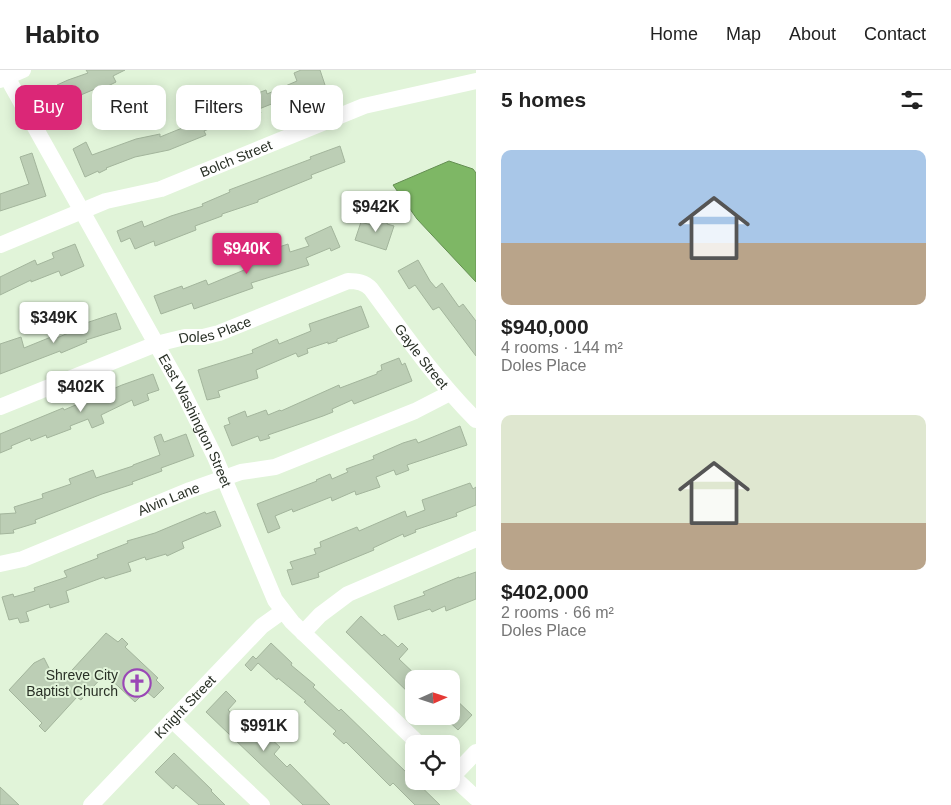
<!DOCTYPE html>
<html lang="en">
<head>
<meta charset="utf-8">
<style>
  body { margin:0; font-family:Helvetica,sans-serif; background:#f6f6f6; color:#222; height:100vh; display:flex; flex-direction:column; font-size:19px; white-space:nowrap }
  * { box-sizing:border-box; margin:0 }
  p { font-size:16px; color:#767676 }
  .icon { flex:none; width:28px; height:28px; fill:none; stroke:currentColor; stroke-width:2; stroke-linecap:round; stroke-linejoin:round }
  .map { position:relative; flex:1; overflow:hidden }
  .sheet { display:flex; flex-direction:column; background:#fff; width:475px }
  .sheet>* { flex:none }
  .hud { position:absolute; left:15px; top:15px; width:385px; height:45px; display:flex; gap:10px }
  .needle { width:32px; rotate:87deg }
  .controls { position:absolute; left:405px; top:600px; display:grid; gap:10px }
  .controls a { display:grid; place-items:center; width:55px; height:55px; border-radius:10px; background:#fff; box-shadow:0 2px 12px #0003; font-size:25px }
  .price { position:absolute; translate:-50% -42px; padding:0 11px; border-radius:5px; background:#fff; color:#222; font-size:16px; line-height:32px; filter:drop-shadow(0 1px 2px #0008) }
  .price::after { content:''; position:absolute; left:50%; top:30px; width:15px; height:11px; margin-left:-8px; background:inherit; clip-path:polygon(0 0,100% 0,50% 100%) }
  .price.active { background:#db2777; color:#fff }
  ul { padding:0; list-style:none }
  li { display:grid; align-content:center; gap:10px; height:265px; padding:0 25px }
  li span { display:grid; place-items:center; height:155px; border-radius:10px; color:#555 }
  li>.icon { margin-inline-start:auto }
  span .icon { width:90px; height:90px; fill:#fffc; stroke-width:1 }
  li b { font-size:21px }
  h2 { display:flex; justify-content:space-between; align-items:center; height:60px; padding:0 25px; font-size:21px }
  .pill { padding:0 18px; border-radius:10px; background:#fff; box-shadow:0 2px 12px #0003; font-size:18px; line-height:45px }
  .pill.active { background:#db2777; color:#fff }
  header { display:flex; align-items:center; gap:30px; box-sizing:border-box; height:70px; padding:0 25px; background:#fff; border-bottom:1px solid #e0e0e0 }
  header strong { font-size:24px }
  nav { display:flex; gap:28px; margin-inline-start:auto; font-size:18px }
  main { display:flex; flex:1; min-height:0 }
  .map>svg:first-child { display:block }
  .water { fill:#7eb765; stroke:#648e52 }
  .building { fill:#bcceb5; stroke:#a3b59c }
  .lines { fill:none; stroke-linecap:round; stroke-linejoin:round }
  .minor { stroke:#fff; stroke-width:16 }
  .labels { text-anchor:middle; dominant-baseline:central; stroke-width:4; stroke-linejoin:round; paint-order:stroke }
  .street-label { font-size:14px; fill:#293026; stroke:#e1f4d9 }
  .poi-label { font-size:14px; fill:#293026; stroke:#e1f4d9; text-anchor:end }
</style>
</head>
<body>
<header>
<strong>Habito</strong>
<nav><a>Home</a><a>Map</a><a>About</a><a>Contact</a></nav>
</header>
<main>
<div class="map">
<svg width="476" height="735" viewBox="0 0 476 735">
  <rect width="100%" height="100%" fill="#e1f4d9"/>
  <!-- water -->
  <path class="water" d="M449,91L473,99L476,103V212L417,149L393,115Z"/>
  <!-- building -->
  <path class="building" d="M86,0H125L113,6L116,12L96,22L95,19L76,27L79,31L75,33L79,40L71,44L67,37L60,41L53,28L61,24L57,15L68,10L88,3Z
    M301,0H320L326,18L276,37L274,33L259,39L261,43L223,58L221,54L204,61L206,65L169,80L135,87L106,98L107,99L99,103L98,101L85,107L73,79L86,72L92,85L136,69L160,64V67L244,33L242,29L266,20L267,24L297,11L294,3Z
    M340,76L345,92L311,105L312,108L258,130V132L222,144V146L195,156L196,160L155,176L154,171L135,179L130,168L121,172L117,161L142,151L144,157L171,146L203,136L202,134L230,122L229,120L311,89L310,87Z
    M32,83L46,126L0,141V124L29,114L20,87Z
    M377,145L388,149L387,154L394,156L386,180L355,170L361,152L374,156Z
    M331,156L340,177L331,181L330,178L306,188L309,195L251,213L253,218L194,239L192,233L161,244L154,226L182,216L183,219L206,210L208,215L249,198L248,196L279,187L276,178L288,174L290,182L309,176L305,168Z
    M75,174L84,196L61,206L59,201L31,212V210L0,225V207L35,190L37,195L54,188L52,183Z
    M418,190L430,211L436,218L442,213L459,237L463,234L476,251V286L439,237L433,240L415,215L409,219L398,201Z
    M361,236L369,257L337,269V271L328,274V272L307,279L308,283L298,287L296,283L256,300L258,308L218,321L220,327L207,330L198,300L253,283L252,280L277,269L279,274L311,261L309,254Z
    M116,243L121,259L86,270L87,272L61,283L60,281L0,304V274L21,267L24,278L51,267L52,270L87,255L86,253Z
    M399,288L402,295L405,293L412,311L354,334L352,330L332,339L333,342L323,346L268,365L270,368L260,371L258,366L232,376L224,356L230,354L228,348L245,341L247,347L266,340L268,345L280,340L281,341L339,315L340,318L377,304V302L382,300L381,295Z
    M153,304L159,320L147,324L149,330L134,336L132,330L101,345L104,353L92,358L88,349L70,356L71,359L47,368L46,365L31,371L30,368L11,376L12,378L0,383V364L63,338L64,340L122,315Z
    M460,356L467,375L407,395L409,400L396,405L394,400L376,407L380,417L356,425L355,421L332,431L331,427L293,442L292,439L275,446L280,458L268,463L257,434L317,411L316,410L330,404L332,409L348,402L346,399L374,389L373,386L403,373L416,369L418,373Z
    M161,364L164,372L186,364L194,386L161,398L162,401L132,412L133,414L102,424L35,450L36,453L13,460L14,463L0,464V444L16,443L14,437L43,428L42,424L71,414L69,409L93,400L96,408L133,396V395L160,385L154,367Z
    M470,413L473,419L476,417V435L456,443L457,446L415,460L416,462L404,467L403,464L373,478L374,480L318,503L319,507L292,515L287,500L293,499L290,492L316,484L314,479L321,477L320,472L357,457L359,461L405,441L407,447L425,440L422,430Z
    M215,441L221,456L182,472L184,478L167,486L166,484L146,490L145,487L128,493L131,501L105,509L104,507L66,521L69,532L50,538L49,534L26,542L29,551L20,553L18,548L9,550L2,527L13,524L14,527L35,521L34,518L67,507L64,501L98,488L97,485L128,473L127,471L155,463L205,442L206,444Z
    M476,502V529L446,541L445,536L432,542L430,539L398,550L394,536L425,525L423,522L459,507V508Z
    M361,546L382,566L384,564L398,577L402,573L408,579L399,589L420,609H414V628L346,562Z
    M106,563L118,572L122,568L128,574L125,577L158,608L156,610L164,618L154,628L146,621L135,632L105,604L81,630L77,627L45,662L39,656L42,653L9,620L34,593L44,588L50,600L62,611Z
    M271,573L292,593L291,595L315,615L313,617L339,641L341,639L440,735H415L393,713L390,716L346,672L344,674L333,664L336,661L304,632L306,631L278,608L277,610L258,593L251,601L245,595L253,586L256,589Z
    M226,621L236,631L228,640L243,654L248,649L269,669L270,668L280,677L274,684L287,697L290,694L330,735H303L206,642Z
    M451,625L472,645L458,660L443,646H451Z
    M174,683L212,720L211,721L225,735H199L176,715L173,719L155,702Z
    M0,717L19,735H0Z"/>
  <g class="lines">
    <!-- minor -->
    <g class="minor">
      <path id="s1" d="M3,0L182,320L215,387L275,530L292,552L419,674"/>
      <path d="M0,10L23,0"/>
      <path id="s2" d="M0,175L106,131L161,119L364,36L476,11"/>
      <path id="s3" d="M0,337L156,274L185,267H203L219,263L348,211C357,211 365,212 371,219C404,264 436,310 476,350"/>
      <path id="s4" d="M0,494L23,489L190,420L241,402L275,397L415,341L450,323"/>
      <path d="M303,563L320,545L348,524L476,469"/>
      <path d="M172,650L262,735"/>
      <path d="M451,705L476,728"/>
      <path d="M453,706L476,682"/>
      <path id="s5" d="M91,735L262,556L283,541"/>
    </g>
  </g>
  <!-- icons -->
  <defs>
    <g id="church-ring" transform="scale(1.4375)"><circle r="9.5" fill="#e1f4d9" stroke="#9a47b6" stroke-width="1.5"/><path d="M-1.2-6h2.4v3.5h3.3v2.4h-3.3V6h-2.4V-.1h-3.3v-2.4h3.3Z" fill="#9a47b6"/></g>
  </defs>
  <g fill-rule="evenodd">
    <use href="#church-ring" x="137" y="613"/>
  </g>
  <g class="labels">
    <!-- street labels -->
    <g class="street-label">
      <text stroke="none"><textPath href="#s2" startOffset="252">Bolch Street</textPath></text>
      <text stroke="none"><textPath href="#s3" startOffset="229">Doles Place</textPath></text>
      <text stroke="none"><textPath href="#s3" startOffset="481">Gayle Street</textPath></text>
      <text stroke="none"><textPath href="#s1" startOffset="400">East Washington Street</textPath></text>
      <text stroke="none"><textPath href="#s4" startOffset="181">Alvin Lane</textPath></text>
      <text stroke="none"><textPath href="#s5" startOffset="136">Knight Street</textPath></text>
    </g>
    <!-- poi labels -->
    <g class="poi-label">
      <text x="118" y="605">Shreve City<tspan x="118" dy="16">Baptist Church</tspan></text>
    </g>
  </g>
</svg>
<div class="controls">
<a><svg class="needle" viewBox="-14 -14 28 28"><path d="M0-13l5 13h-10z" fill="#e53935"/><path d="M0 13l5-13h-10z" fill="#767676"/></svg></a>
<a><svg class="icon" aria-label="locate" viewBox="0 0 24 24"><circle cx="12" cy="12" r="6"/><path d="M12 2v4M12 18v4M2 12h4M18 12h4"/></svg></a>
</div>
<b class="price" style="left:376px;top:163px">$942K</b>
<b class="price active" style="left:247px;top:205px">$940K</b>
<b class="price" style="left:54px;top:274px">$349K</b>
<b class="price" style="left:81px;top:343px">$402K</b>
<b class="price" style="left:264px;top:682px">$991K</b>
<div class="hud">
<a class="pill active">Buy</a>
<a class="pill">Rent</a>
<a class="pill">Filters</a>
<a class="pill">New</a>
</div>
</div>
<section class="sheet">
<h2>5 homes<svg class="icon" aria-label="filters" viewBox="0 0 24 24"><path d="M4 7h16M4 17h16"/><circle cx="9" cy="7" r="2"/><circle cx="15" cy="17" r="2"/></svg></h2>
<ul>
<li><span style="background:linear-gradient(#a9c7e8 60%,#b9a48a 0)"><svg class="icon" aria-label="home" viewBox="0 0 24 24"><path d="M3 11l9-7 9 7M6 9v11h12V9"/></svg></span><div><b>$940,000</b><p>4 rooms · 144 m²</p><p>Doles Place</p></div></li>
<li><span style="background:linear-gradient(#dfe7d0 70%,#b9a48a 0)"><svg class="icon" aria-label="home" viewBox="0 0 24 24"><path d="M3 11l9-7 9 7M6 9v11h12V9"/></svg></span><div><b>$402,000</b><p>2 rooms · 66 m²</p><p>Doles Place</p></div></li>
</ul>
</section>
</main>
</body>
</html>
